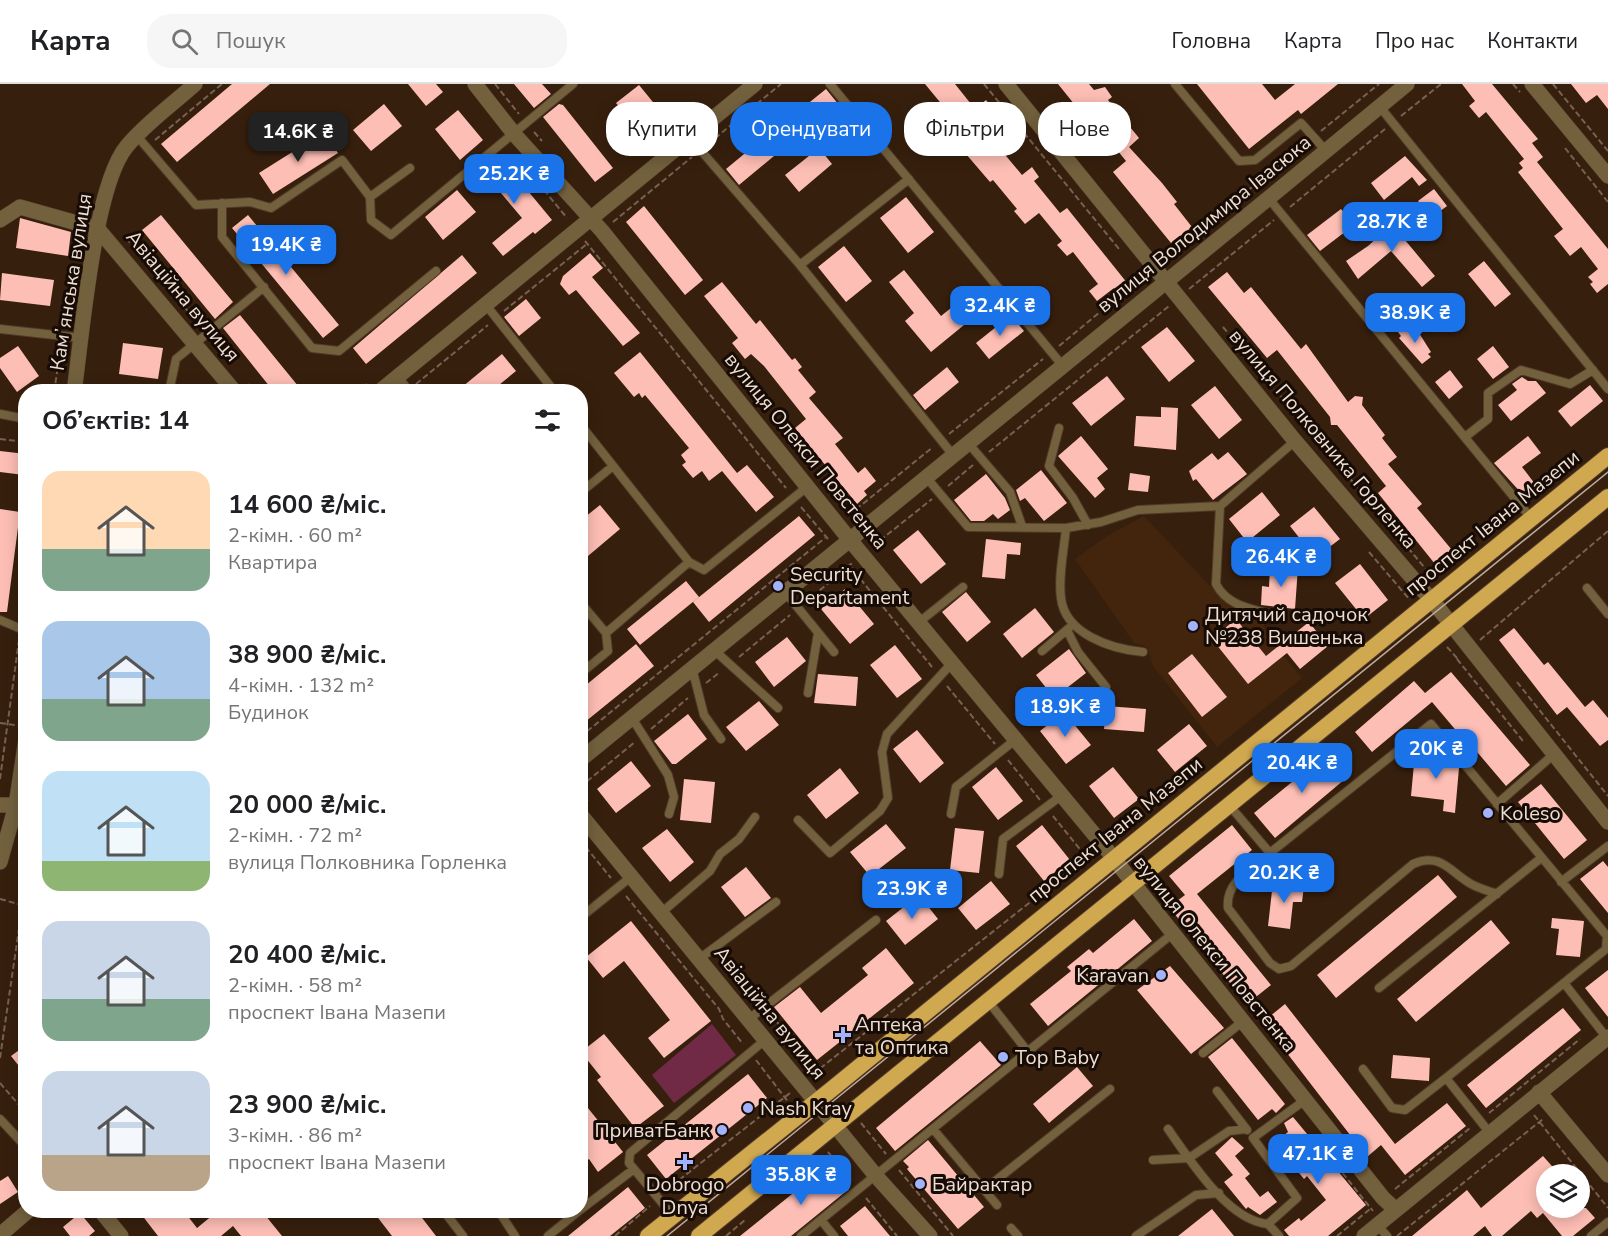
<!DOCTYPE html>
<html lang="uk">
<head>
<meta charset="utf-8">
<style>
  body { margin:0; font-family:"Nunito Sans",sans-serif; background:#f6f6f6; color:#202124; height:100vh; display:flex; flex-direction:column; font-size:22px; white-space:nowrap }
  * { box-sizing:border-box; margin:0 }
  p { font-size:20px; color:#757577 }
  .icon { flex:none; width:33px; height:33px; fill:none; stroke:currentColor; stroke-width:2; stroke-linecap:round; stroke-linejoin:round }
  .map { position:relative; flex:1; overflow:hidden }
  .panel { position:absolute; left:18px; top:300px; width:570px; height:834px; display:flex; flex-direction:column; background:#fff; border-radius:24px; box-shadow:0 3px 15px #0003 }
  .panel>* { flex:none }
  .banner { position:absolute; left:606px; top:18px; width:570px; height:54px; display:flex; gap:12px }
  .controls { position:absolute; left:1536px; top:1080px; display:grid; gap:12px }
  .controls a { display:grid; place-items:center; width:54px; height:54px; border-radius:50%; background:#fff; box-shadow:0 3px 15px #0003; font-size:30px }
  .price { position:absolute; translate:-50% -51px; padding:0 14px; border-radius:12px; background:#1a73e8; color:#fff; font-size:20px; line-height:39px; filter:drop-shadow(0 2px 3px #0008) }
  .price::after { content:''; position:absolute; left:50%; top:36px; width:18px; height:14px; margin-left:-9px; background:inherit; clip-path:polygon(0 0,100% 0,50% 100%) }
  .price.selected { background:#222; color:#fff }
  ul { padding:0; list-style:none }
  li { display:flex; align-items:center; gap:18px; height:150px; padding:0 24px }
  li span { display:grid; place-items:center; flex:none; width:168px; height:120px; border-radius:18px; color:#555 }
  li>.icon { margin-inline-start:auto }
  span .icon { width:72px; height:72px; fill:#fffc; stroke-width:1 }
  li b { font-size:26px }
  h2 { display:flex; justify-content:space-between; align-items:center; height:72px; padding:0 24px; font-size:26px }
  .chip { padding:0 21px; border-radius:24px; background:#fff; box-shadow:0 3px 15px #0003; font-size:21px; line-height:54px }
  .chip.selected { background:#1a73e8; color:#fff }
  header { display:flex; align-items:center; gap:36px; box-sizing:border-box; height:84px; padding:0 30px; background:#fff; border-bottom:2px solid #e0e0e0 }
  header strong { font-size:28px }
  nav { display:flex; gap:33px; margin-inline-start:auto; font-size:21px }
  .search { width:420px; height:54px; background:#f6f6f6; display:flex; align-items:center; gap:15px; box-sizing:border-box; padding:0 21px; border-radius:24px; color:#757577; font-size:22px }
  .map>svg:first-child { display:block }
  .built { fill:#43250e }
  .green { fill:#712a45 }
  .building { fill:#fdbeb5 }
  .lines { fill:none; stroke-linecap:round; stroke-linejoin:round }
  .service-casing { stroke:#513a29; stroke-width:10 }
  .minor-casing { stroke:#513a29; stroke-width:16 }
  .tertiary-casing { stroke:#513a29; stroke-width:16 }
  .trunk-casing { stroke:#513a29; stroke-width:18 }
  .path { stroke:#776152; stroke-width:2; stroke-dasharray:6 3; stroke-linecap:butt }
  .service { stroke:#73613e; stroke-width:8 }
  .minor { stroke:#73613e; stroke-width:15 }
  .tertiary { stroke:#73613e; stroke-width:15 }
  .trunk { stroke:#d0a850; stroke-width:16 }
  .tram { stroke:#bdab9e; stroke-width:1.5 }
  .poi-dot { fill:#a3b2fd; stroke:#160c05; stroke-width:2 }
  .labels { text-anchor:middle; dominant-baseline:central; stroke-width:6; stroke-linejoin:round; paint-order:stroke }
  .street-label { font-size:20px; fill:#eeded3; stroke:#160c05 }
  .poi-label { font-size:20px; fill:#eeded3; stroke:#160c05; text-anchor:start }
</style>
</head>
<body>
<header>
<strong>Карта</strong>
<div class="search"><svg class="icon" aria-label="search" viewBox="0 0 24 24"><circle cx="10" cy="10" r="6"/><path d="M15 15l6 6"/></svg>Пошук</div>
<nav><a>Головна</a><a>Карта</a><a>Про нас</a><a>Контакти</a></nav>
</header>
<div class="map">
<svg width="1608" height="1152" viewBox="0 0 1608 1152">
  <rect width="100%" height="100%" fill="#371f0d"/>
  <!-- built -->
  <path class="built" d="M1144,432L1225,518L1242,528L1263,533L1266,551L1302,594L1217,663L1153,582L1147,563L1134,559L1075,475L1107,452Z"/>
  <!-- green -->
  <path class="green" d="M712,940L736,971L674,1019L652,991Z"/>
  <!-- building -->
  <path class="building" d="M232,0H270L177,78L161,60Z
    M408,0H436L443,8L426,22Z
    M514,0H542L551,10L534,24Z
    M925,0H955L975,25L986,16L994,26L983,34L1001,56L996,60L1022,91L1032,83L1039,93L1034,97L1060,129L1067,124L1128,200L1118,209L1114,204L1097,217L1089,207L1098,200L1073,168L1067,172L1057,161L1062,157L1039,129L1025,140L1014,127L1017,125L993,96L990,98L948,49L958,40Z
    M1058,0H1089L1094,6L1105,3L1112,13L1108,16L1139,54L1129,63L1162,99L1177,118L1174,120L1192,143L1171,159L1113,88L1126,77L1086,28L1083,31Z
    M1197,0H1262L1275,16L1295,0H1338L1301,30L1298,26L1249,65Z
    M1462,0H1492L1538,55L1532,59L1543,73L1537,78L1608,165V200L1597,209L1590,200L1593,198L1588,193L1598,185L1581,163L1570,172L1554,152L1563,145L1518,88L1523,84L1519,79L1524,75L1486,28L1479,34L1469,22L1475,17Z
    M1571,0H1608V25L1597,11L1586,19Z
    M639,1L666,34L643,52L616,19Z
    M826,5L839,21L804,50L790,34Z
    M384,20L402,42L371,67L353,46Z
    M559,20L563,21L613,84L595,98L543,33Z
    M458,26L483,56L460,76L435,45Z
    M324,48L338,69L273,110L259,89Z
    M761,56L774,72L739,101L726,85Z
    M819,64L832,80L799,108L785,91Z
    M499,72L552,136L535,150L533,148L503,172L492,159L522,134L495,102L488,108L475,92Z
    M1405,72L1427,96L1419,102L1412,93L1384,116L1371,99Z
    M1434,105L1447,122L1431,134L1418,117Z
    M457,106L476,128L443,156L425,133Z
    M906,113L934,148L908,169L880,134Z
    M644,122L703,196L685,211L626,138Z
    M1341,125L1354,141L1320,167L1307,151Z
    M161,131L233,218L215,235L142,146Z
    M248,131L339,241L323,254L232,144Z
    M1401,132L1414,148L1405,156L1435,192L1422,203L1391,167L1358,195L1346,177L1368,162Z
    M20,134L71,148L68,172L16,164Z
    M844,162L872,197L846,218L818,183Z
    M590,169L603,184L592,193L640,249L623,262L576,206L569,211L560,200L563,192Z
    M462,171L477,189L366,280L353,264Z
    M1484,177L1511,210L1495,223L1468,190Z
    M904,186L941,232L951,224L964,241L931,268L905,237L914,229L889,198Z
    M1227,188L1244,209L1251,203L1301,265L1306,260L1348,318L1355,312L1363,313L1362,321L1385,351L1382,354L1397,373L1388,380L1422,420L1417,424L1452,466L1435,480L1378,409L1386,402L1337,341H1331L1330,333L1277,266L1267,274L1208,203Z
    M2,189L54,196L50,222L0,216Z
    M722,198L756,240L760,236L792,276L795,274L802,283L798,286L816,308L809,314L843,354L835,360L858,389L865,383L876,397L864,407L867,411L857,420L795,344L806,335L764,282L751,270L745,275L732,259L738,254L704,212Z
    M526,215L541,234L519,252L504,233Z
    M240,231L303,308H274L223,244Z
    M1011,231L1024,247L989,275L976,259Z
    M1406,242L1419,249L1431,268L1428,270L1431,273L1422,280L1399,254L1401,252L1398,248Z
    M1167,243L1195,277L1169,298L1141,263Z
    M123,259L163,264L158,295L119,290Z
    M18,262L39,292L17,308L0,284V274Z
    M1493,262L1509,283L1493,295L1477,275Z
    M640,268L737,389L747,381L774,413L756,428L722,387L709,397L702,387L693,394L682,381L686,378L681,371L689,364L645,311L642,314L639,309L634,313L614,289Z
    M502,270L516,287L499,301L504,308H456Z
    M947,283L959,298L925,326L913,311Z
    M1450,286L1463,303L1449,315L1435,298Z
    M1107,292L1125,315L1091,342L1072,319Z
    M1522,293L1528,297H1536L1546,309L1511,337L1498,321L1517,306L1512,300Z
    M1590,301L1603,317L1571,343L1558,327Z
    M1215,302L1242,336L1219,355L1191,321Z
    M1161,323L1178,324L1176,366L1134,362L1136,332L1161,333Z
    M1081,352L1108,385L1097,394L1105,405L1095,414L1058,372Z
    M1528,352L1541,369L1522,383L1535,400L1523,411L1494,379Z
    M0,367L26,370L24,391L0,388Z
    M1228,368L1247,390L1213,416L1196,395L1193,397L1189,387L1212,369L1218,376Z
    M1041,386L1067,419L1044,437L1025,414L1020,417L1016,406Z
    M1130,389L1150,392L1148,408L1128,406Z
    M986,390L1005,414L1010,426L998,435L993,430L984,437H971L954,416Z
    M1262,408L1280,431L1247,458L1229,435Z
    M600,421L620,445L588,472L580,463V437Z
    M1314,423L1340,455L1315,474L1290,442Z
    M0,425L20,428L7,528H0Z
    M799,432L815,451L709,538L693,518Z
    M918,446L946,480L921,500L893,466Z
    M986,455L1021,459L1020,471L1007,470L1005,495L982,493Z
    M1360,480L1388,516L1364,535L1335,499Z
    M1281,482L1298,483L1295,525L1261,521L1262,502L1269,503L1270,484L1281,485Z
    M686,497L699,513L640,561L627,545Z
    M845,505L874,540L850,560L821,525Z
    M966,508L991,538L967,558L942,528Z
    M1035,524L1054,548L1022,574L1003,550Z
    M1236,535L1266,572L1309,538L1328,562L1300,585L1287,569L1248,600L1212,555Z
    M1514,544L1544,581L1548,578L1585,623L1593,616L1608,634V656L1600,662L1567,623L1557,631L1499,556Z
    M787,553L806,577L774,603L755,578Z
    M636,560L654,582L580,642V606Z
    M895,561L922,595L897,614L870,581Z
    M1069,565L1086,589L1054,614L1036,591Z
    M1192,570L1227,613L1202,633L1168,589Z
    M1451,588L1530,681L1506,702L1472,662L1464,670L1453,656L1459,650L1432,618L1372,668L1355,648L1414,597L1425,609Z
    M818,590L858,593L856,622L814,619Z
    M759,617L779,641L746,667L726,643Z
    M1106,622L1146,625L1144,648L1104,645Z
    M1064,628L1091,661L1066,680L1040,647Z
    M688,630L707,655L676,680H672L654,657Z
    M1189,640L1207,662L1175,688L1157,666Z
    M917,646L944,679L920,699L893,665Z
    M1331,666L1351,690L1275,754L1254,729Z
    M1415,669L1450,673L1459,684L1455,729L1443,727L1444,716L1411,712Z
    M631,677L651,702L616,729L597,705Z
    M996,683L1023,717L998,736L972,703Z
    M1113,683L1139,715L1114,734L1089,702Z
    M840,684L859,709L826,735L807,711Z
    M684,695L715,698L711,739L680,736Z
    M1541,700L1587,756L1564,775L1518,718Z
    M886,740L906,764L870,792L850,768Z
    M1042,741L1070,776L1044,797L1016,762Z
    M1232,741L1252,766L1197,810L1271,901L1247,920L1169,823L1185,811L1169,792Z
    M955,744L984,747L979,789L950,786Z
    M667,745L694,778L670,798L642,764Z
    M1603,777L1608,783V829L1580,795Z
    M746,783L771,814L745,833L721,803Z
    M1438,791L1457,813L1336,914L1317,891Z
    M991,797L1010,820L976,846L958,824Z
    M1273,798L1304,802L1302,818H1293L1290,845L1268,842Z
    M919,811L938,835L905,861L886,837Z
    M1552,834L1584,837L1580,873L1556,871L1559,845L1551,844Z
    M1134,835L1152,857L1048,942L1030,920L1071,887L1067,883L1089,865L1093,869Z
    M1491,836L1510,859L1416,938L1397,915Z
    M631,837L711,937L664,974L648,954L670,936L624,877L603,894L586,873Z
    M886,864L914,899L817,976L774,923L800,903L821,929L868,891L862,884Z
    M1170,882L1224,944L1191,970L1137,906Z
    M1608,886V933L1585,904Z
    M1285,920L1395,1060L1447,1019L1466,1042L1405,1091L1381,1061L1367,1073L1263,938Z
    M1563,924L1581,946L1486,1024L1467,1001Z
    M604,950L664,1022L635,1044L597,996L601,993L581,968Z
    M1232,954L1285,1020L1276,1029L1272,1025L1258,1036L1208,973Z
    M980,957L1001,981L895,1067L876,1044Z
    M26,961V991L11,972Z
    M1393,971L1430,974L1429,997L1391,994Z
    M1077,983L1093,1002L1049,1039L1033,1020Z
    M748,990L767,1014L666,1095L647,1071Z
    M580,1014L623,1068L598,1088L589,1075L580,1082Z
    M1293,1033L1366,1121L1328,1152H1289L1284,1146L1299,1134L1301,1137L1326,1116L1307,1092L1304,1095L1275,1059L1288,1048L1284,1039Z
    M1232,1053L1244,1064L1235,1072L1250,1090L1245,1094L1260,1113L1268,1107L1277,1118L1260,1131L1248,1123L1246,1125L1224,1098L1233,1091L1215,1069Z
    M928,1056L984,1123L958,1145L907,1085L909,1083L903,1077Z
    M1543,1072L1559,1090H1546V1124H1586L1595,1134L1573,1152H1562L1543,1129L1537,1134L1531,1127L1502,1152H1492L1485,1142L1473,1152H1412L1467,1106L1481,1124Z
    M828,1081L849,1105L796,1148L791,1152H740Z
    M8,1092L18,1108L0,1120V1097Z
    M628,1103L645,1124L610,1152H568Z
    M865,1122L890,1152H848L840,1142Z
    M1212,1125L1234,1152H1178Z
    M138,1126H183L197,1144L219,1126H261L282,1152H241L233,1142L221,1152H158Z
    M372,1126H416L436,1152H392Z
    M80,1129L95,1147L89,1152H70L63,1143Z"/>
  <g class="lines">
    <!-- service casing -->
    <g class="service-casing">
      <path id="service" d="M830,0L1062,281
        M1175,0L1239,77L1255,76L1301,39L1327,68
        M1380,23L1608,305
        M137,52L196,121L250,118L271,124L342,76L370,113L371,136L391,151L573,0
        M690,54L800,181L953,371
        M370,113L410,84
        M1270,116L1531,434
        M222,119V153L312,264L339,267L436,187
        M800,181L909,95
        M486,221L555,308
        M0,245L82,254
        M398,293L410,308
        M169,308L176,275L264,203
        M0,330L26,335
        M580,340L689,478L704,486L807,403
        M1059,344L1049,382L1073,414L1088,441
        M1465,353L1488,335V309L1521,286L1570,300L1593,286
        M968,359L1010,408L1022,442
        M926,393L968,443L1066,444L1101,438L1138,426L1220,422L1295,357
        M580,409L613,382
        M1220,422L1216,500C1227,522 1252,525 1274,531
        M1066,444C1064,466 1058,492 1061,514C1065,550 1111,565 1143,568
        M1587,504L1608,530
        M785,508L834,568
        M580,518L606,549L689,478
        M0,536L26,547
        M918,539L963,503
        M1067,546L1078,568L1106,603
        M714,566L778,624
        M1042,567L1069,544
        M692,584L704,631L721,655
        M580,590L608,567L606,549
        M808,609L818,549
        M632,634L668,691L674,713L669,730
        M1497,720L1553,671
        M1229,721L1270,769L1431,640L1607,852L1606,865L1446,994L1489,1048
        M951,730L956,703L1015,656
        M798,736L830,769L880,727L888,714L882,668L887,650L952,579
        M1270,769C1251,785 1225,798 1228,824L1270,879L1279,885L1291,882L1413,780C1442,767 1451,790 1473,801C1481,805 1489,807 1497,810
        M999,790L1003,755L1061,712
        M1561,798L1608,762
        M661,829L710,787L720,770L739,755L755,733
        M580,834L632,792
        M699,875L776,818
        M1564,899L1607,954
        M1379,904L1541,774
        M988,917L1028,968
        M749,935L876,836
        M1203,969L1242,938
        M1363,985L1392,1024L1405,1026L1446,994
        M1217,1007L1247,1046
        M0,1035L26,1063
        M933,1045L997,1121
        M1168,1045C1190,1076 1228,1137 1268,1140
        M1153,1076L1189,1074L1229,1047L1246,1045
        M984,1106L1110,1005
        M443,1126L463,1152
        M498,1126L515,1152
        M580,1126L634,1085
        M673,1132L629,1079L630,1069L765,956
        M821,1136L834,1152
        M1377,1141L1387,1152
        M1011,1144L1018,1152
        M548,1152L580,1126
        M801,1152L1172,850
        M1136,1152L1196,1111L1219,1109
        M1279,1152L1268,1140L1297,1114L1253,1054L1305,1016
        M1591,1152L1608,1138"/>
    </g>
    <!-- minor casing -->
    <g class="minor-casing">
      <path id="minor" d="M475,0L515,51L602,147L850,456L1103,761L1383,1114L1396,1126
        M1006,0L1295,357L1439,525L1608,738
        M1532,0L1608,92
        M0,136L20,123L98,145L235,308
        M74,308C82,252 94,101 127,62C146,39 173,20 195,0
        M379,308L755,0
        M580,676C856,450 1133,227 1407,0
        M0,721H26
        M580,730L816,1018
        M0,778L16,721L26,655
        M1539,1008L1608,1091
        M100,1126L121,1152
        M0,1151L29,1126
        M1364,1152L1608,953"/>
    </g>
    <!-- tertiary casing -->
    <g class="tertiary-casing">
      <path id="tertiary" d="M816,1018L876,1092L930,1152"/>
    </g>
    <!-- trunk casing -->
    <g class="trunk-casing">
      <path id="trunk" d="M648,1152L832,1005L1608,372
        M699,1152L1608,413"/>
    </g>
    <!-- path -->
    <path class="path" d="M495,0L519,30
      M984,0L1119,165
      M1513,0L1520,8
      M1553,0L1608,67
      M1401,32L1441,0
      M1321,47L1379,0
      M534,48L542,57
      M155,56L222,0
      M708,60L781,0
      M1565,64L1608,118
      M544,106L567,134
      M1290,123L1385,45
      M613,138L692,73
      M126,154L197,238
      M585,157L786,404
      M1165,174L1305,60
      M1189,205L1274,136
      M504,227L588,159
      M1223,243L1435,496
      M1059,262L1142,193
      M248,300L254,308
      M416,300L488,241
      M54,308L61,263
      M357,308L367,300
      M949,350L1043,275
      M0,355L26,358
      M989,368L1169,222
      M948,402L973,381
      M801,423L828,455
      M849,431L933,363
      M873,462L932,415
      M1369,468L1410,516
      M849,481L932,583
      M806,518L852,479
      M22,535L26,510
      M1480,556L1608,447
      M1447,563L1457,574L1459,573
      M739,573L790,531
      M1457,575L1523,657
      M1517,598L1608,712
      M706,599L720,588
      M947,602L995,660
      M0,639L21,642
      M651,645L688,614
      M580,653L825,454
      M1008,676L1040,716
      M0,695L19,556
      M580,703L635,658
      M580,708L588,717
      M1053,732L1087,774
      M580,756L611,794
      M626,812L719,925L723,935L743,960
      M0,815L22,821
      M719,873L733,884L758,915
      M771,931L823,993
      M0,974L26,797
      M756,976L789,1019
      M813,990L1091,770
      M0,999L26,1029
      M1489,1029L1580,955
      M1534,1031L1608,1124
      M861,1039L886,1070
      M828,1068L851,1096
      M1337,1082L1373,1127
      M899,1086L953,1152
      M1395,1105L1470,1044
      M665,1107L790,1009
      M866,1114L897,1152
      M615,1152L650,1122
      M726,1152L745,1136
      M1337,1152L1370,1125
      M1397,1152L1543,1035"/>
    <!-- service -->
    <use href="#service" class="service"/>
    <!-- minor -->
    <use href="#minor" class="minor"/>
    <!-- tertiary -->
    <use href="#tertiary" class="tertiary"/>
    <!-- trunk -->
    <use href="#trunk" class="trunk"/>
    <!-- tram -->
    <path class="tram" d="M667,1152L1608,388"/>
  </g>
  <!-- markers -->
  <g class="poi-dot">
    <circle cx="778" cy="502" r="6"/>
    <circle cx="1193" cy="542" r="6"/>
    <circle cx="1488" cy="729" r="6"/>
    <circle cx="1161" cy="891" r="6"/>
    <path d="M840 942h6v6h6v6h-6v6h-6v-6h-6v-6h6z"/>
    <circle cx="1003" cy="973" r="6"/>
    <circle cx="748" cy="1024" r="6"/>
    <circle cx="722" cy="1046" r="6"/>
    <path d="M682 1069h6v6h6v6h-6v6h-6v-6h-6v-6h6z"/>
    <circle cx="920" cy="1100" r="6"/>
  </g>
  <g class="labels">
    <!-- street labels -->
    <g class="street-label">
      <text transform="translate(1204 140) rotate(-39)">вулиця Володимира Івасюка</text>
      <text transform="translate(71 198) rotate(-81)">Камʼянська вулиця</text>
      <text transform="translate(183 212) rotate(50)">Авіаційна вулиця</text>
      <text transform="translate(1323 355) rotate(50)">вулиця Полковника Горленка</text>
      <text transform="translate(806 367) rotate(51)">вулиця Олекси Повстенка</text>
      <text transform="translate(1492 439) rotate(-39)">проспект Івана Мазепи</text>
      <text transform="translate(1115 746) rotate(-39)">проспект Івана Мазепи</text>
      <text transform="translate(1215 870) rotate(51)">вулиця Олекси Повстенка</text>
      <text transform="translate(770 929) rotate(51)">Авіаційна вулиця</text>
    </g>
    <!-- poi labels -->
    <g class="poi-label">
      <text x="790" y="490">Security<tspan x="790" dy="23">Departament</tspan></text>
      <text x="1205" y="530">Дитячий садочок<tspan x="1205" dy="23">№238 Вишенька</tspan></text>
      <text x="1500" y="729">Koleso</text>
      <text x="1149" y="891" text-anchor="end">Karavan</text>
      <text x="855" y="940">Аптека<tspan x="855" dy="23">та Оптика</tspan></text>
      <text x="1015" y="973">Top Baby</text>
      <text x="760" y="1024">Nash Kray</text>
      <text x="710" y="1046" text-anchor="end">ПриватБанк</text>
      <text x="685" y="1100" text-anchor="middle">Dobrogo<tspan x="685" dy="23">Dnya</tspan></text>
      <text x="932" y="1100">Байрактар</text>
    </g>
  </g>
</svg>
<div class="controls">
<a><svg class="icon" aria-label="layers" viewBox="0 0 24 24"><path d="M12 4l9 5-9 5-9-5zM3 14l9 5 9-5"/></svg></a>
</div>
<b class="price selected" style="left:298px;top:79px">14.6K ₴</b>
<b class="price" style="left:514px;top:121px">25.2K ₴</b>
<b class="price" style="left:1392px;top:169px">28.7K ₴</b>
<b class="price" style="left:286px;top:192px">19.4K ₴</b>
<b class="price" style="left:1000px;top:253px">32.4K ₴</b>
<b class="price" style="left:1415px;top:260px">38.9K ₴</b>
<b class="price" style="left:1281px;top:504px">26.4K ₴</b>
<b class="price" style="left:1065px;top:654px">18.9K ₴</b>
<b class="price" style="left:1436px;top:696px">20K ₴</b>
<b class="price" style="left:1302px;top:710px">20.4K ₴</b>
<b class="price" style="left:1284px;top:820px">20.2K ₴</b>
<b class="price" style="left:912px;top:836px">23.9K ₴</b>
<b class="price" style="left:1318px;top:1101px">47.1K ₴</b>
<b class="price" style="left:801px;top:1122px">35.8K ₴</b>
<div class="banner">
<a class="chip">Купити</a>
<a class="chip selected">Орендувати</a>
<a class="chip">Фільтри</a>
<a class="chip">Нове</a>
</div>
<section class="panel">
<h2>Об’єктів: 14<svg class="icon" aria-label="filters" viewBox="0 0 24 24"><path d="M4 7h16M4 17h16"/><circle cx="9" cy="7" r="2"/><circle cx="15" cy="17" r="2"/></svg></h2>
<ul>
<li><span style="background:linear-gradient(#ffd9b3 65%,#7fa58c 0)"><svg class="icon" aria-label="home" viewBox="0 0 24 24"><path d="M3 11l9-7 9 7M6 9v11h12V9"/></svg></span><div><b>14 600 ₴/міс.</b><p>2-кімн. · 60 m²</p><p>Квартира</p></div></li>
<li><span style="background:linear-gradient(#a9c7e8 65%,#7fa58c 0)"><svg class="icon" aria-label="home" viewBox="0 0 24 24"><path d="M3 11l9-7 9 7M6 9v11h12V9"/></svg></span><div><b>38 900 ₴/міс.</b><p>4-кімн. · 132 m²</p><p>Будинок</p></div></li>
<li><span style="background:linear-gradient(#bfe0f5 75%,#8fb573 0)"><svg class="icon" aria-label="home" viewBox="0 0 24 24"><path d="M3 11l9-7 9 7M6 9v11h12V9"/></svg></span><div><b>20 000 ₴/міс.</b><p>2-кімн. · 72 m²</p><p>вулиця Полковника Горленка</p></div></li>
<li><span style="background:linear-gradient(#c9d6e8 65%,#7fa58c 0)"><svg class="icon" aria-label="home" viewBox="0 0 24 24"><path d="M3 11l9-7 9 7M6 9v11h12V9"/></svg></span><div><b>20 400 ₴/міс.</b><p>2-кімн. · 58 m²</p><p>проспект Івана Мазепи</p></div></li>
<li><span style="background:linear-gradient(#c9d6e8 70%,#b9a48a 0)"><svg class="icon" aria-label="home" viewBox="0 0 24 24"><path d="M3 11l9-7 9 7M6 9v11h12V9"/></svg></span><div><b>23 900 ₴/міс.</b><p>3-кімн. · 86 m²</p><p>проспект Івана Мазепи</p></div></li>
</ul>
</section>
</div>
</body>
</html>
